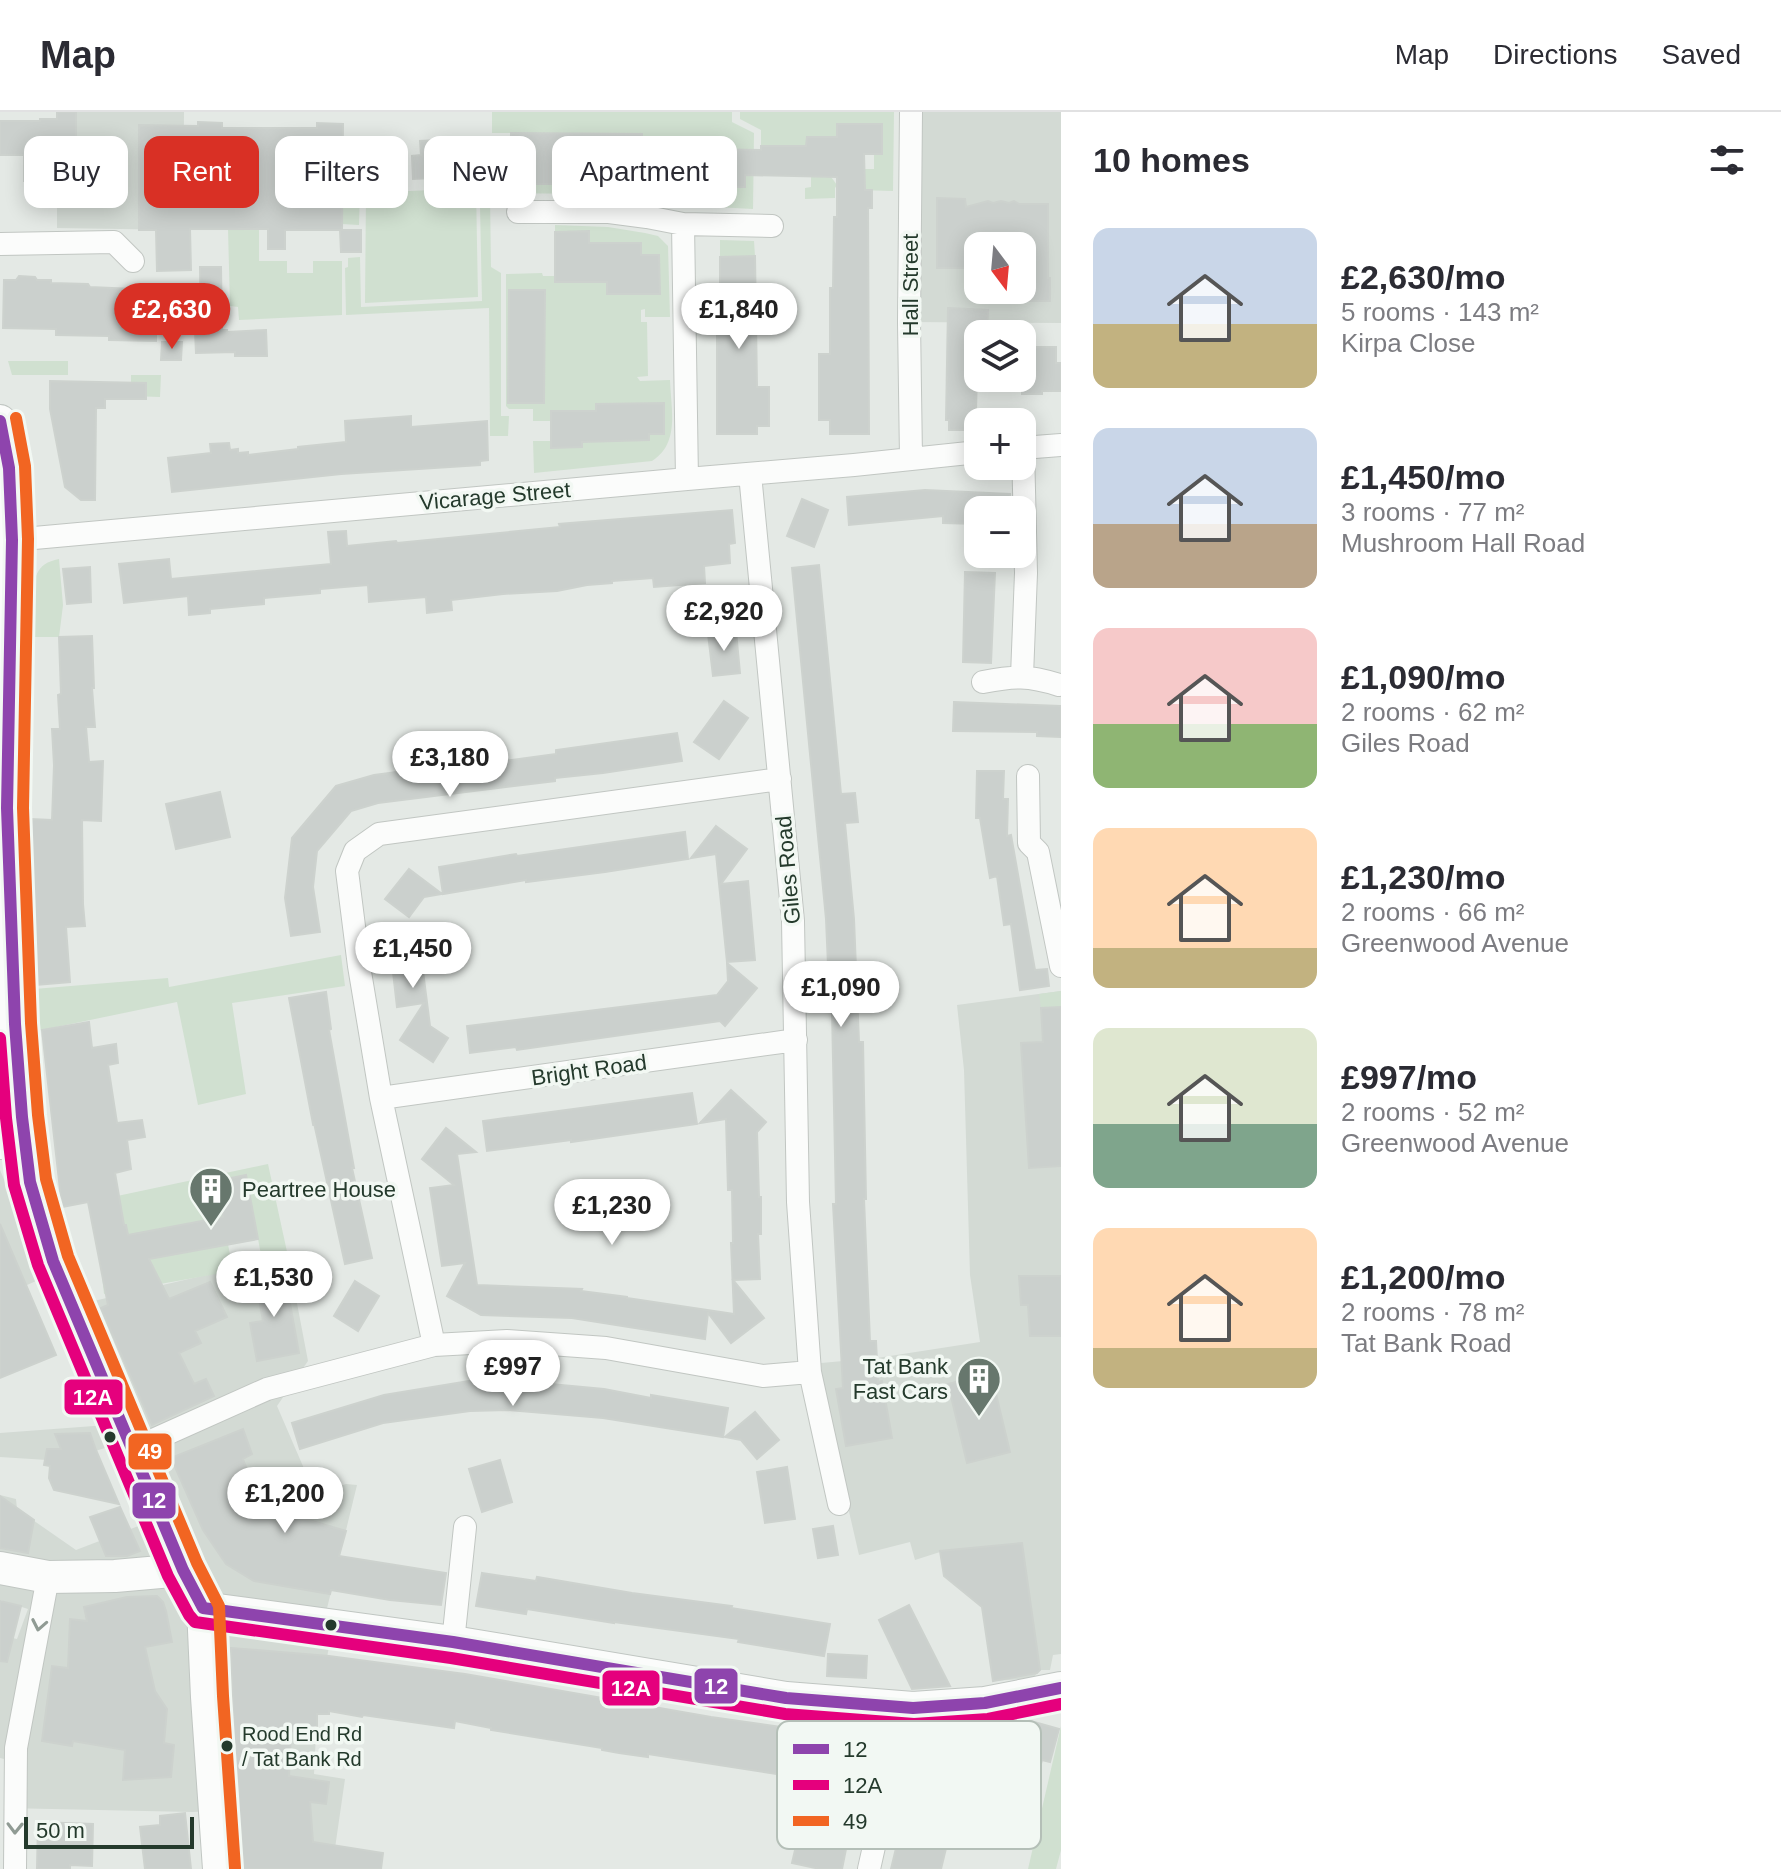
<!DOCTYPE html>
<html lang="en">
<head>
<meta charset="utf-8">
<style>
  body { margin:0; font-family:Arial,sans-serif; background:#f7f7f7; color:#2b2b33; height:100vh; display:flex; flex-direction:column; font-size:30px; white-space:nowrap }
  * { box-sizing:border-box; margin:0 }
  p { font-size:26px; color:#7c7c81 }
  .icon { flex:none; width:44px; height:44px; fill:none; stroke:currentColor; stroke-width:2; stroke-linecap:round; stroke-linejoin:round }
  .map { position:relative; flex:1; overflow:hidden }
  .details { display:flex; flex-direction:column; background:#fff; width:720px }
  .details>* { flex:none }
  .top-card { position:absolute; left:24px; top:24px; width:760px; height:72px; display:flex; gap:16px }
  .needle { width:52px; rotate:164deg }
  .controls { position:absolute; left:964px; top:120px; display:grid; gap:16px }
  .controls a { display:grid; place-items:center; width:72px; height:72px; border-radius:16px; background:#fff; box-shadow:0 4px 20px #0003; font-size:40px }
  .scale { position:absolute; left:24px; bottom:20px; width:170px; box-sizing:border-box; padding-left:8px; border:4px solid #243a2c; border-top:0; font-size:22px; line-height:28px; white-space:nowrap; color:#243a2c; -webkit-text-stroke:6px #f2f8f3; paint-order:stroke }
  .price { position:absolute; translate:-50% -68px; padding:0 18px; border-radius:28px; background:#fff; color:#222; font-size:26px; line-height:52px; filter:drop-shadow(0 2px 4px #0008) }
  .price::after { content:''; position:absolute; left:50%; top:48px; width:24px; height:18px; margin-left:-12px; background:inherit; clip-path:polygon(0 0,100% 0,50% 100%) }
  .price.current { background:#d93025; color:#fff }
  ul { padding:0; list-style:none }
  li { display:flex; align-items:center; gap:24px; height:200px; padding:0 32px }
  li span { display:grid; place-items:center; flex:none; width:224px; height:160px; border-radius:16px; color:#555 }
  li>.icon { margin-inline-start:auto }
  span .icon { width:96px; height:96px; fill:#fffc; stroke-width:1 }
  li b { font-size:34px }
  h2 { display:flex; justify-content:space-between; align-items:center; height:96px; padding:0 32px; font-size:34px }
  .chip { padding:0 28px; border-radius:16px; background:#fff; box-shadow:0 4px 20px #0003; font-size:28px; line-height:72px }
  .chip.current { background:#d93025; color:#fff }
  header { display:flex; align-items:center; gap:48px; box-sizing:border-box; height:112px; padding:0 40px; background:#fff; border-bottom:2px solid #e1e1e2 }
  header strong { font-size:38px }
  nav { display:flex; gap:44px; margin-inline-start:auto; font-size:28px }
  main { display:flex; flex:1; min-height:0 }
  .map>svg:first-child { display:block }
  .built { fill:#d3dad4; fill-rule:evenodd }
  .green { fill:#d0e0d0; fill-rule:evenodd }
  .building { fill:#cbd0cd; stroke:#cdd2ce; stroke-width:2 }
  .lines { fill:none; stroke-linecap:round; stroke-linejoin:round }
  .street-casing { stroke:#c1c6c2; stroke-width:24 }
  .secondary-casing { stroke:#c0c6c2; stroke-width:34 }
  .street { stroke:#fbfcfb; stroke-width:22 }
  .secondary { stroke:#fbfcfb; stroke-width:32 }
  .bus-1-casing { stroke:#f2f8f3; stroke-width:18 }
  .bus-2-casing { stroke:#f2f8f3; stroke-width:18 }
  .bus-3-casing { stroke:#f2f8f3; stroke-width:18 }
  .bus-1 { stroke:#8e44ad; stroke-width:12 }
  .bus-2 { stroke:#e5007d; stroke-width:12 }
  .bus-3 { stroke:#f26522; stroke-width:12 }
  .oneway { stroke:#909b94 }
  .bus-dot { fill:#243a2c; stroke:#f2f8f3; stroke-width:3 }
  .labels { text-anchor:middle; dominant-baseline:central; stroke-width:7; stroke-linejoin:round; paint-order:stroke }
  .bus-label { font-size:20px; fill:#243a2c; stroke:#f2f8f3; text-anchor:start }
  .street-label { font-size:22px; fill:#243a2c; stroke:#f2f8f3 }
  .poi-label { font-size:22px; fill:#243a2c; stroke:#f2f8f3; text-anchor:start }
  .key { fill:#f2f8f3; stroke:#b4bfb7; stroke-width:2 }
  .key-label { font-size:22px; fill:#243a2c }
  .line-badge { stroke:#f2f8f3; stroke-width:3 }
  .badge-label { font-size:22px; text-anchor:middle; font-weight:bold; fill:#fff }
</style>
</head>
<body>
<header>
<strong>Map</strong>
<nav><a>Map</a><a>Directions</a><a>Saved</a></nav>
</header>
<main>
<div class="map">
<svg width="1061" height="1757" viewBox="0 0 1061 1757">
  <rect width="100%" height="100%" fill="#e4e9e5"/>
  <!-- built -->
  <path class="built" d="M57,0H184L183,118L57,116Z
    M911,0H1061V211L909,210ZM978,134H1022V178H978Z
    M1061,879V1542L1053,1543L1050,1558H1040L1033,1566L993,1569L982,1495L944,1464L940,1440L915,1448L910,1430L859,1443L833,1330L824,1281L821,1251L877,1246L980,1230L970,1163L964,958L957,893Z
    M0,1058L8,1077L20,1124L36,1169L0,1185Z
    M288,1144L308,1249L277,1294L315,1382L346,1372L357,1373L321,1521L331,1523L317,1602L314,1662L345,1667L332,1757H220L215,1699L192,1700L5,1696L4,1647L0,1646V1523L17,1527L28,1497L0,1488V1383L16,1387L17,1397L76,1438L141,1413L105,1336L63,1349L0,1345V1321L94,1314H142L112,1255L85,1191Z"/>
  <!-- green -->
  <path class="green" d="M492,0H732V10L754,21L753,97L696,94L616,82L490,81L491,155L501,161V304H509L508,324H490L489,196L346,203L345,156L348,155V146L360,145L361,195L482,189L480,94L487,93L486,46H510L511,72H597L614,60V72H623L624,60H641L642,79H649V67H694V86H701L727,75L745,38L694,37L693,29H642L641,22L492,21Z
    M740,0H894L893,79L857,78L832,57H874V42H882L837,12V25L806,34H761V18L740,7Z
    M317,11H343V67L378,64L379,75L360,77L359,113L342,112V118H286L285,137H268V118L259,117V149H287V161H313V149H342V203L239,208L238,195L230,194L228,117H197L237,44V16H317Z
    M811,57L826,58L837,73L835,76V86L805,87V76L811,75Z
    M476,76L478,185L365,191L366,81Z
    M555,113L608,115L645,121L658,124L668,134L670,205H645V197L641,198V210H647L648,264L637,265L640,269L670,268C671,298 680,331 652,349L534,361L533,329H551L574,335H582V329L618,322V329H627V322H640L641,329H649V321H664V292H597L596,299H552L551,309H533V297H509L506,294V162L542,161L543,164H555L556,170H607L660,181L659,143C636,143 609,139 586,130C576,126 567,120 555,120ZM545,178L544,290H515Z
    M720,128L754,129L755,144L720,145Z
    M8,249H68V263H12Z
    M131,263H161L160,285L131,284Z
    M59,447L63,493L59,525H29L36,464C41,452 47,450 59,447Z
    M341,843L345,874L232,891L246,982L198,993L177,890L37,919L34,877L168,866L169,875Z
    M1061,879V895L1041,896L1039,882Z
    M268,1052L289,1149L104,1182L102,1164L133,1159L132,1150L228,1132L232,1154L262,1148L246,1063L216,1069L223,1105L128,1123L125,1113L94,1119L89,1090Z
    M1061,1614V1738L1056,1757H1028Z"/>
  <!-- building -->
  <path class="building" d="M57,0H76V33H55L54,69H24V43H0V9H40V7H57Z
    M198,10L222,11V16H317V11L343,12L342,118H285V137H268V117H190L191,158L157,159L156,118H139V13L198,14Z
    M837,12H882V42H864L865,78H872V96H868L869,322H830V308H819V242H830V176H833L834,105H837V65L745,63V75H727V87L694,86V80L641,78V72H510L511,21L642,22V29H694V37L761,38V34H806L807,25H837Z
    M473,26L475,64L413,67L412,44L421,43L420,29Z
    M937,86L965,87L966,95L988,89L993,91L1001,89L1009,91L1014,89L1019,92H1048V166H1050V189H1022V128L1002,134L978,130V156H937Z
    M340,118H361V140H341Z
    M589,119V131H641V143H659L660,182H607V170H555V120Z
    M755,144L757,275H769V314H757V322H717V198H720V145Z
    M200,155H221L222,218H227V220L266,218L267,244H235V240L196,241L195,219H201Z
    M19,164L35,165L37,168H51V171L88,172L90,175L156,178V229L109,228V224L56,223V217L3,216L4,168H16Z
    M509,178H545L544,291H508Z
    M948,196L988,198L987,222H978L976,299H978V318H949V308H946Z
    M162,230H182L181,248H161Z
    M1022,235H1056V251H1061V279H1042V282H1022Z
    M50,269L146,271V287H105V296H96L95,388H81L65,375L50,297Z
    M664,291V322H649V328L582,330V335L551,336V299H596V292Z
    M411,304V315L487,309L488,348L480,349V353L341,362L172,380L168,346L211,341L210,332L229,331L230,338L238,337V341L248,340V343L298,337V335L346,330L345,309Z
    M925,378L1010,382V398H978V412L943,411V404L849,413L847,385Z
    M802,387L828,398L814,435L787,424Z
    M732,398L735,431L729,432L730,451L704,454L705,471L654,475L653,466L612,469V471L587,473L557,479L503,482L451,488L452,498L427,501L426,485L369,490L368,473L320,477V481L264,486V492L210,497V501L189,503L188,484L124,491L119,452L169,447L171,467L331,452L328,420L346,419L347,434L396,429L397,431L560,415L559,412Z
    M819,453L841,682L855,681L858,710L845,711L854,807L859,930H863L866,1087H864L870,1229H876L878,1270L882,1269L892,1326L846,1334L836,1277L843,1276L833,1092H836L832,899H830L826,807L792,456Z
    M90,455L91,490L67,492L63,457Z
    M965,460L995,461L991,551L963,550Z
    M736,519L740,561L713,564L708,522Z
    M92,524L94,576H92L95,615H86L89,650L103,649L101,709L82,708L83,792L85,814L66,815L70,870L36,873L30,747L31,707L52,708L54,653L52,617H60L58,583L61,582L59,525Z
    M724,589L748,606L719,647L694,630Z
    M954,590L1061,594V625L1037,624V620L953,619Z
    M677,621L682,649L603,661L555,666V669L378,691L351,699L317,739L313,775L320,820L291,824L285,786L292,726L336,674L374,663L466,651L467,654L556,642V638Z
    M977,659H1004L1003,687H1008L1007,724L1011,723L1035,858L1047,857L1049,874L1020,878L1011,812L1004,813L997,764L990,766L980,706H976Z
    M220,680L230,725L176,737L166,692Z
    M716,714L747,737L721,772L748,769L755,848L727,850L716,742L691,746Z
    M685,720L688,747L605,760L526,770V768L443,782L439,755L516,742L517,744Z
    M409,757L442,782L424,785L409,805L385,787Z
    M417,812L430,914L448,926L433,950L400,928L424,891L397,895L388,816Z
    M727,851L757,876L725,914L720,909L517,938L516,935L470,941L467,914L717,883L728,869Z
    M326,880L331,917L329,918L354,1056H352L372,1146L345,1152L314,1011L313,1012L289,886Z
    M1061,895V1054L1029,1056L1021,931L1043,930L1041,896Z
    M89,910L92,936L116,932L118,951L108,953L117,1011L142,1008L145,1025L127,1028L131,1057L115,1061L124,1113H126L128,1123L223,1105L216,1069L246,1063L258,1127L149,1147L169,1187L210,1170L227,1205L195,1219L201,1231L179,1241L194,1272L206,1267L214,1284L152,1313L101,1196L108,1193L88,1090L62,1095L42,918Z
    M731,978L766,1010L757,1020L759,1085H761V1122H758L760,1167L733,1168L764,1206L731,1231L708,1201L705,1227L572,1206L481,1203L447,1184L465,1151L442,1154L430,1076L454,1073L422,1047L446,1016L476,1040L457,1042L477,1173L582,1177L581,1179L627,1185V1186L734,1202L731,1131H733L732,1078H728L726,1007L700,1011Z
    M692,981L697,1012L571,1030V1028L487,1039L483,1009Z
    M0,1112L56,1243L0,1266Z
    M284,1158L299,1241L257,1249L250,1211L263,1209L255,1164Z
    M1019,1164H1061V1224H1030L1028,1193H1021Z
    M355,1169L379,1184L358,1219L334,1204Z
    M991,1261L1010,1340L967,1351L948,1272Z
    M508,1268L604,1277L651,1286V1283L728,1296L723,1325L603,1306L508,1298L470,1299L383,1311L300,1337L292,1311L384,1283L469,1269Z
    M755,1300L779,1328L757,1347L741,1328L725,1325Z
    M243,1317L252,1342L243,1347L264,1403L284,1415L292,1403L346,1419L339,1444L446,1461L441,1493L390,1488L331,1478L330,1482L254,1469L226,1452L203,1418L171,1346Z
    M90,1321L96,1338L119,1392L54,1378L49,1366L50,1354L44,1353L47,1337H61L55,1322Z
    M500,1348L512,1390L482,1400L469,1357Z
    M787,1355L795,1407L765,1411L757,1360Z
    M0,1384L34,1408L28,1441L0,1436Z
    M120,1395L140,1439L127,1444H106L90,1405Z
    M833,1414L838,1443L818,1446L813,1417Z
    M1022,1431L1040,1558L1037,1561L993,1569L982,1495L944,1464L940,1439Z
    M482,1461L536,1469L537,1465L632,1481L732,1494L731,1496L830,1512L824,1544L738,1530L739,1527L614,1510V1511L527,1497L526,1502L476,1494Z
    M157,1484L163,1490L166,1499L172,1530L145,1535L155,1579L167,1597L164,1631L174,1633L171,1665L123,1668L125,1638L73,1629L72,1634L42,1629L52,1554L68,1556L70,1507L87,1509L84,1495L127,1485Z
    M0,1489L21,1494L7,1550L0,1549Z
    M909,1493L950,1574L912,1577L879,1508Z
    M231,1536L329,1544L465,1562L711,1605L795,1617L868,1624L873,1630L864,1670L783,1663L648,1642V1645L619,1641L602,1638V1636L491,1618V1616L455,1609L454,1616L363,1603L362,1605L329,1599V1602H317V1620L291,1619L289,1664L329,1670L326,1692L310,1690L313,1730L383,1741L381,1757H243L235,1653Z
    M828,1542L867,1544L866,1566L827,1564Z
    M1027,1608L1059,1617L1050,1650L1042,1648L1036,1670L1019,1665L1021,1657L1006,1659V1657L935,1668L932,1653L914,1654L920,1627L925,1623Z
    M185,1701L191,1757H145L140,1715L160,1713V1704Z
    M903,1707L930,1714L929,1719L949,1724L941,1757H891Z
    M38,1710L93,1712L92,1754L70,1753V1757H37Z
    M800,1717L848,1727L842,1757H820L792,1751Z"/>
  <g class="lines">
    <!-- street casing -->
    <g class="street-casing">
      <path id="street" d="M911,0L909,210L911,346
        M518,100H609L647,105L683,112L772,114
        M683,112L687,367
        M0,132L114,130L133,149
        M1022,336L1061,333
        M750,362L793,809L798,1090L810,1260L839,1392
        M12,428L687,367L854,353L978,340
        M1022,564L1026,461L1023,336
        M983,570C1014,564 1028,563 1059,573
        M1028,664L1029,731L1038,740L1061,854
        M381,986L796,928
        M0,1036H26
        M434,1233L381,986L359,854L347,759L355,739L379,722L780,667
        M133,1337L267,1277L434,1233L507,1229L606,1236L763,1264L810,1260
        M453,1530L465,1415
        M15,1757L16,1636L48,1465
        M869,1757L905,1596"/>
    </g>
    <!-- secondary casing -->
    <g class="secondary-casing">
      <path id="secondary" d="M0,309L9,356L12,428L7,696L15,912L22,1005L30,1070L53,1149L183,1458L203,1496L207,1585L219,1757
        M0,1456L48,1465L115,1464L183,1458
        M203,1496L453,1530L786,1586L913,1596L985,1591L1061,1576"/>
    </g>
    <!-- street -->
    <use href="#street" class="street"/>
    <!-- secondary -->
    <use href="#secondary" class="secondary"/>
    <!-- bus-1 casing -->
    <g class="bus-1-casing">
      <path id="bus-1" d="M0,309L9,356L12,428L7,696L15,912L22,1005L30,1070L53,1149L183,1458L203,1496L453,1530L786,1586L913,1596L985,1591L1061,1576"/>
    </g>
    <!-- bus-2 casing -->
    <g class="bus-2-casing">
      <path id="bus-2" d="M0,926L6,1006L14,1073L38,1153L168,1464L189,1503L195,1510L451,1546L785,1602L914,1612L988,1607L1061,1592"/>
    </g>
    <!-- bus-3 casing -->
    <g class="bus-3-casing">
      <path id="bus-3" d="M16,306L25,354L28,427L23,696L31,911L38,1003L46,1067L68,1144L197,1451L219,1494L223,1584L235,1756"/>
    </g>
    <!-- bus-1 -->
    <use href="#bus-1" class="bus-1"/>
    <!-- bus-2 -->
    <use href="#bus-2" class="bus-2"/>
    <!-- bus-3 -->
    <use href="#bus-3" class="bus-3"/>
  </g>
  <!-- one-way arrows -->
  <defs><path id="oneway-chevron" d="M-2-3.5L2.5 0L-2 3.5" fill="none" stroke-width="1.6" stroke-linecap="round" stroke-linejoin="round" transform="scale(2)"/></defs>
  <g class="oneway">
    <use href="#oneway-chevron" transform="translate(39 1513) rotate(101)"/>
    <use href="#oneway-chevron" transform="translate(15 1716) rotate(91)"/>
  </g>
  <!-- icons -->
  <defs>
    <g id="building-pin" transform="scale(2.3)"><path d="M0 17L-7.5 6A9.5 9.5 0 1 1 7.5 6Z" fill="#67776d" stroke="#f2f8f3"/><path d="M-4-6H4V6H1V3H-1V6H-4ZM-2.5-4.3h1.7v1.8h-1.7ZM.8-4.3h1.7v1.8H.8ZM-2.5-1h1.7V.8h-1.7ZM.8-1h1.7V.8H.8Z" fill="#fff"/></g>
  </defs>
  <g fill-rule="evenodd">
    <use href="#building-pin" x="211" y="1077"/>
    <use href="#building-pin" x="979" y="1267"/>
  </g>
  <!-- markers -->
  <g class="bus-dot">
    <circle cx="110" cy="1325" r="7"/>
    <circle cx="331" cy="1513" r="7"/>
    <circle cx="227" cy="1634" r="7"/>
  </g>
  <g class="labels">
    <!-- bus labels -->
    <g class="bus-label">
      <text x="242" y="1622">Rood End Rd<tspan x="242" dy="25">/ Tat Bank Rd</tspan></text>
    </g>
    <!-- street labels -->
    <g class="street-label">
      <text transform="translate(910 173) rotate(-90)">Hall Street</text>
      <text transform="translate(495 384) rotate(-5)">Vicarage Street</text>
      <text transform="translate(788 758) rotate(-95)">Giles Road</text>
      <text transform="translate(589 958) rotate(-8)">Bright Road</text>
    </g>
    <!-- poi labels -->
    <g class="poi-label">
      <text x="242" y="1077">Peartree House</text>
      <text x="948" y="1254" text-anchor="end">Tat Bank<tspan x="948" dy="25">Fast Cars</tspan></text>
    </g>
  </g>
  <!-- legend -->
  <rect x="777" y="1609" width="264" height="128" rx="12" class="key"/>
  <rect x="793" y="1632" width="36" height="10" fill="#8e44ad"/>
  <rect x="793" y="1668" width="36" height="10" fill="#e5007d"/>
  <rect x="793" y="1704" width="36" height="10" fill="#f26522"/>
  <g class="key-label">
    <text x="843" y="1645">12</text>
    <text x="843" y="1681">12A</text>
    <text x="843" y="1717">49</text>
  </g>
  <g class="line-badge">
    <rect x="63" y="1266" width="61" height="38" rx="8" fill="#e5007d"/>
    <rect x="127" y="1320" width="46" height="39" rx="8" fill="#f26522"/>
    <rect x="131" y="1369" width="46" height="39" rx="8" fill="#8e44ad"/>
    <rect x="693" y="1555" width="46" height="38" rx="8" fill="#8e44ad"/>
    <rect x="601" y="1557" width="60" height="38" rx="8" fill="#e5007d"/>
  </g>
  <g class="badge-label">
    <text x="93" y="1293">12A</text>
    <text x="150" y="1347">49</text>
    <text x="154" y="1396">12</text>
    <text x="716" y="1582">12</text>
    <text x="631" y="1584">12A</text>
  </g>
</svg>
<div class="controls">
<a><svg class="needle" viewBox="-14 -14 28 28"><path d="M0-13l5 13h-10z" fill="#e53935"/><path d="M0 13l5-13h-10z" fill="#7c7c81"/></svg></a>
<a><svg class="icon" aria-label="layers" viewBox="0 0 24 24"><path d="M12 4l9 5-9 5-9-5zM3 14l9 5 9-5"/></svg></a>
<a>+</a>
<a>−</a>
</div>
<div class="scale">50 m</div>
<b class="price current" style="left:172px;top:239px">£2,630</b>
<b class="price" style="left:739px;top:239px">£1,840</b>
<b class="price" style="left:724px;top:541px">£2,920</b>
<b class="price" style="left:450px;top:687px">£3,180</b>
<b class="price" style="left:413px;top:878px">£1,450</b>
<b class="price" style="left:841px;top:917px">£1,090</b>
<b class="price" style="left:612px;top:1135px">£1,230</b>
<b class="price" style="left:274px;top:1207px">£1,530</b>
<b class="price" style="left:513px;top:1296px">£997</b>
<b class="price" style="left:285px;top:1423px">£1,200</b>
<div class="top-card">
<a class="chip">Buy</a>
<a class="chip current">Rent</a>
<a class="chip">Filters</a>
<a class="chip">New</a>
<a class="chip">Apartment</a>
</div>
</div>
<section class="details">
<h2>10 homes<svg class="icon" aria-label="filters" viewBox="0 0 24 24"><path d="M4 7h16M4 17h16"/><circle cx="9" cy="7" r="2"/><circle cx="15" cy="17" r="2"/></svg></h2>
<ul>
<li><span style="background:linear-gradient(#c9d6e8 60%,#c2b280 0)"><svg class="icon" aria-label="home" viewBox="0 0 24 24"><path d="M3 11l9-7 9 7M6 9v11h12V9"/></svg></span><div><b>£2,630/mo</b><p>5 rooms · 143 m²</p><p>Kirpa Close</p></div></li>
<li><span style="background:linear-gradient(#c9d6e8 60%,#b9a48a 0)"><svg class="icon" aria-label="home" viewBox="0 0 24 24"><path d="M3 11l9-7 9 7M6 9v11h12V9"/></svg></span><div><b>£1,450/mo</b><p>3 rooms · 77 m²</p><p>Mushroom Hall Road</p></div></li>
<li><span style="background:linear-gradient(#f6c9c9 60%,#8fb573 0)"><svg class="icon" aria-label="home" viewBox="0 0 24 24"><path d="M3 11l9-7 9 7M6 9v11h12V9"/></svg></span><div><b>£1,090/mo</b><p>2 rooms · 62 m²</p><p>Giles Road</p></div></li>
<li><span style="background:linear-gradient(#ffd9b3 75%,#c2b280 0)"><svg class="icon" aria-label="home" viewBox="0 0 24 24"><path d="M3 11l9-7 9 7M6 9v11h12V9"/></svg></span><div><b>£1,230/mo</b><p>2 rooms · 66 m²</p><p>Greenwood Avenue</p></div></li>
<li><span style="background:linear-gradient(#dfe7d0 60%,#7fa58c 0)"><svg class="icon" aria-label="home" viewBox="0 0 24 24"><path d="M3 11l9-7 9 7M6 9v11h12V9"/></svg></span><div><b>£997/mo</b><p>2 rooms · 52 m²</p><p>Greenwood Avenue</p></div></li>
<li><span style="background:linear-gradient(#ffd9b3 75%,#c2b280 0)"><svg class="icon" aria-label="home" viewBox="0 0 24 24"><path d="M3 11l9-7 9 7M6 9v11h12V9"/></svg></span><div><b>£1,200/mo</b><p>2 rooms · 78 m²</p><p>Tat Bank Road</p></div></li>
</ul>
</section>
</main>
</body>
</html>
